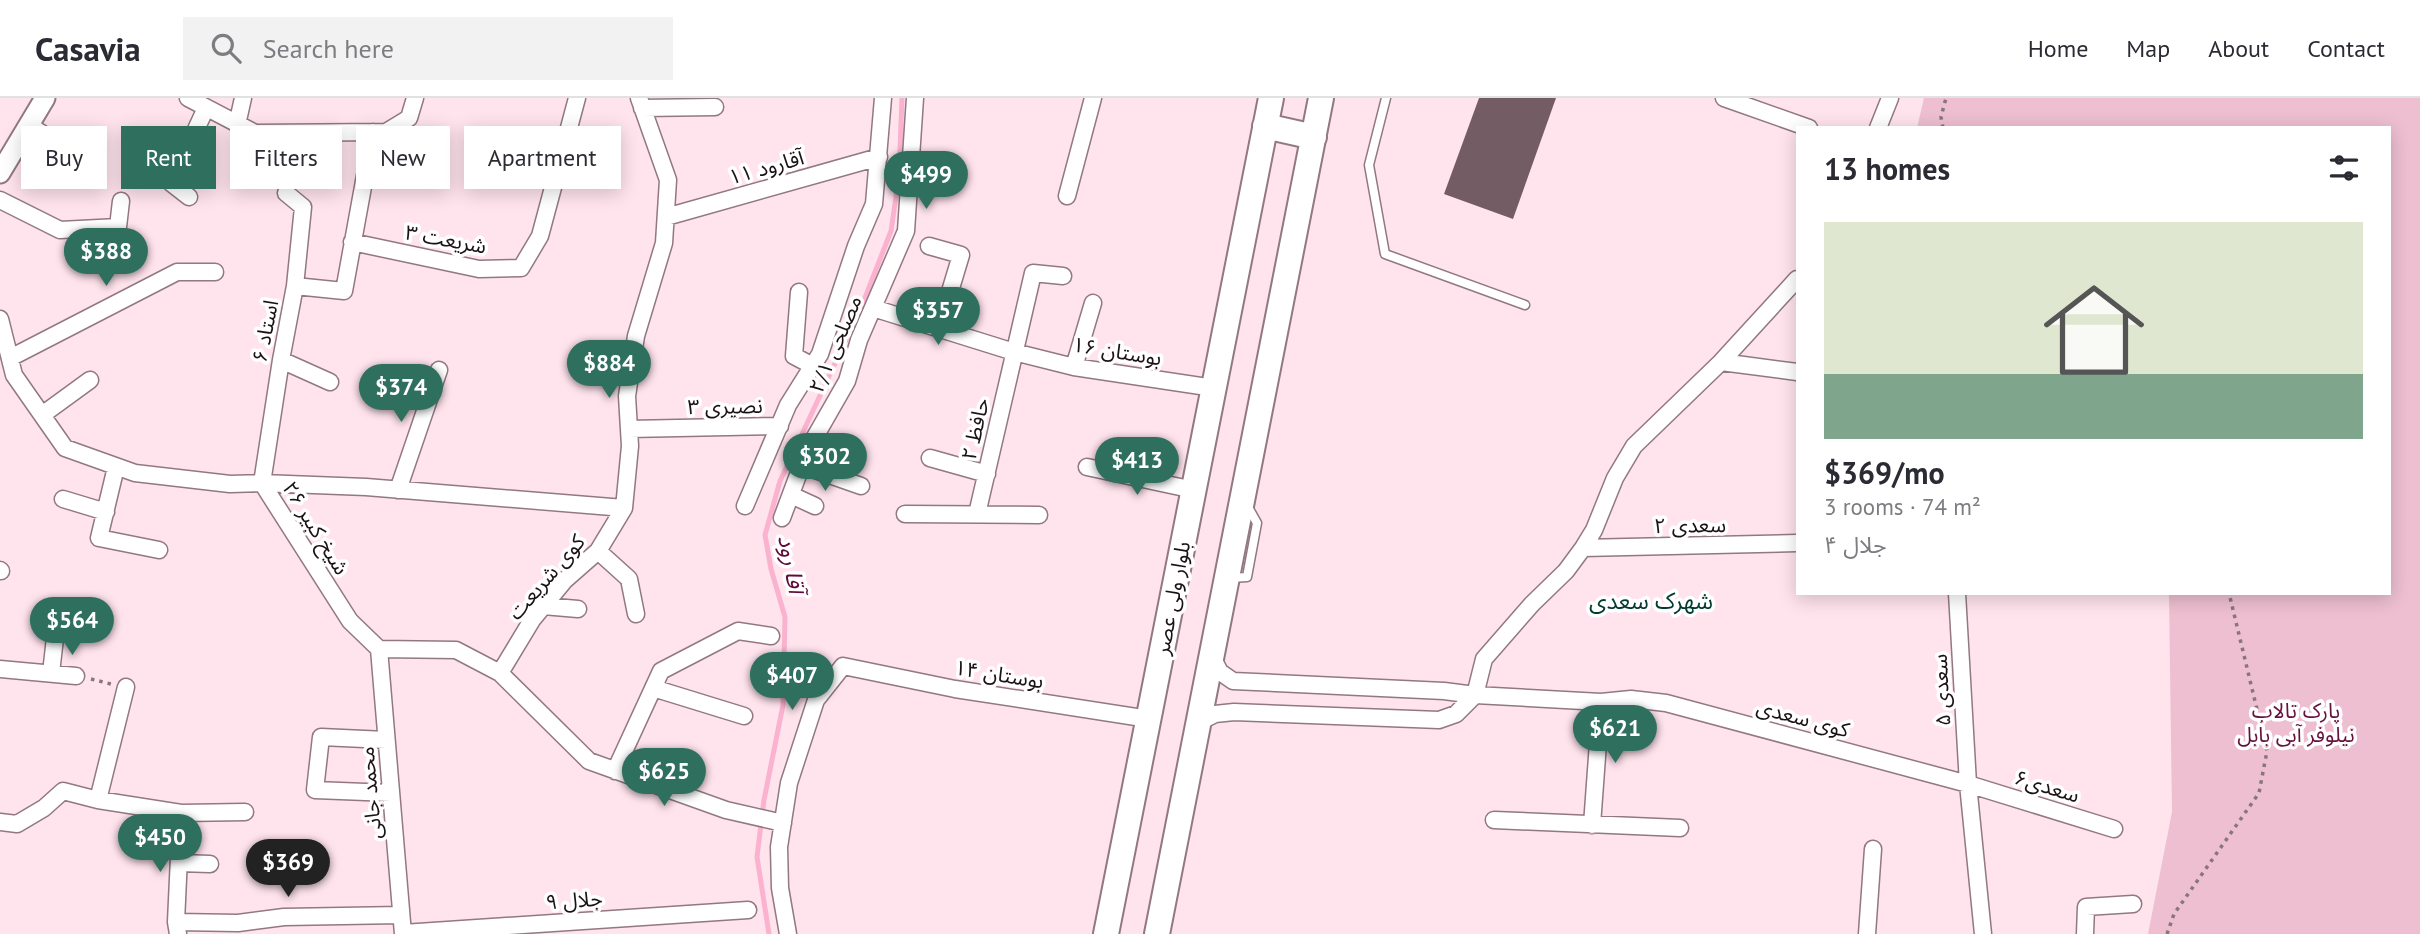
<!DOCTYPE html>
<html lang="en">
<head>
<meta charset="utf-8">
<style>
  body { margin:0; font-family:"PT Sans","Noto Sans Arabic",sans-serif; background:#f2f2f3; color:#2b2b33; height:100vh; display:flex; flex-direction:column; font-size:26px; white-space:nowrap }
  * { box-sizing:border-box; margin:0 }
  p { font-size:23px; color:#7c7c81 }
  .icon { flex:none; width:38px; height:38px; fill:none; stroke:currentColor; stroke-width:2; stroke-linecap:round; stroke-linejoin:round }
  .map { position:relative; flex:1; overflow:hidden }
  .sheet { position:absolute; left:1796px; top:28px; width:595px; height:469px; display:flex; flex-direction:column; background:#fff; border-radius:0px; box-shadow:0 4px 18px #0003 }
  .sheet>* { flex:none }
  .banner { position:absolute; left:21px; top:28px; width:665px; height:63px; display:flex; gap:14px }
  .price { position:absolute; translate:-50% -60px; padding:0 16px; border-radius:24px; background:#2e6f5e; color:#fff; font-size:23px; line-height:46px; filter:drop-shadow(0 2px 4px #0008) }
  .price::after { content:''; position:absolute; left:50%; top:42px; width:21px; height:16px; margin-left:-10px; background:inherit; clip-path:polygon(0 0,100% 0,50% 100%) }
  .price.on { background:#222; color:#fff }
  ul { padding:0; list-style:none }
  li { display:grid; align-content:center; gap:14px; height:371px; padding:0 28px }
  li span { display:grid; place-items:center; height:217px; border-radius:0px; color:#555 }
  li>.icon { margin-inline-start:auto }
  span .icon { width:126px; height:126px; fill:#fffc; stroke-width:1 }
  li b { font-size:30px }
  h2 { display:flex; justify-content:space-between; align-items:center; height:84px; padding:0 28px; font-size:30px }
  .chip { padding:0 24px; border-radius:0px; background:#fff; box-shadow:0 4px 18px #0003; font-size:24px; line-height:63px }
  .chip.on { background:#2e6f5e; color:#fff }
  header { display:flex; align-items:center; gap:42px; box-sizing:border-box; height:98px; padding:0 35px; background:#fff; border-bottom:2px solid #e1e1e2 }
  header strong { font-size:33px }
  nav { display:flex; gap:38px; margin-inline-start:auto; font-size:24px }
  .search { width:490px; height:63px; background:#f2f2f3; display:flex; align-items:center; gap:18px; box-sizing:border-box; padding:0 24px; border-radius:0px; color:#7c7c81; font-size:26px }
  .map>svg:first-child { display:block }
  .park { fill:#edbfd0 }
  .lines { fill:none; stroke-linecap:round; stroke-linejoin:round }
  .stream { stroke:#fbb2cf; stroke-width:5 }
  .building { fill:#745c65 }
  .service-casing { stroke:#917882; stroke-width:11 }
  .minor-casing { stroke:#917882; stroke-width:19 }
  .tertiary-casing { stroke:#917882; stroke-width:23 }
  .primary-casing { stroke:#917882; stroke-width:28 }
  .path { stroke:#88767c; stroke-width:3.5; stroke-dasharray:3.5 5; stroke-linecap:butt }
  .service { stroke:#fff; stroke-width:8 }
  .minor { stroke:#fff; stroke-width:16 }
  .tertiary { stroke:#fff; stroke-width:19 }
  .primary { stroke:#fff; stroke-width:24 }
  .labels { text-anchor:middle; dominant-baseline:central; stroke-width:7; stroke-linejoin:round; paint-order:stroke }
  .street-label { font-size:21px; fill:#1b1215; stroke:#fff }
  .park-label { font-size:21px; fill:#65133e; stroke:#fff }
  .water-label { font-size:23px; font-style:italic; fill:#5f0b39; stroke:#fff }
  .neighbourhood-label { font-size:23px; fill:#003b2f; stroke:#fff }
</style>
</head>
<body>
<header>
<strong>Casavia</strong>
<div class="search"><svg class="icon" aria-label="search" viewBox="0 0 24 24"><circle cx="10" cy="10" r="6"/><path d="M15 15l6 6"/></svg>Search here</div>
<nav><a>Home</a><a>Map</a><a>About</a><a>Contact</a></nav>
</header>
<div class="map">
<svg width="2420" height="836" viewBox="0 0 2420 836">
  <rect width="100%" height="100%" fill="#ffe3ed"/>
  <!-- park -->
  <path class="park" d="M1924,0H2420V836H2148L2172,714L2169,495H2389V30H1917Z"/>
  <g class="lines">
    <!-- stream -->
    <path class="stream" d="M769,836L757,759L764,702L783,607L785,519L771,471L765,437L780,383L861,210L891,133L899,78L902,0"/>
  </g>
  <!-- building -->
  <path class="building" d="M1479,0H1556L1513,121L1444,96Z"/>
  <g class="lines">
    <!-- service casing -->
    <g class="service-casing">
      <path id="service" d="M1386,0L1369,67L1385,156L1525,207
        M1230,480L1247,479L1257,425L1248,409"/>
    </g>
    <!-- minor casing -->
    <g class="minor-casing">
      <path id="minor" d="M188,0L255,35L386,34L409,20L415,0
        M1724,0L1809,30
        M642,10L715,9
        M29,27L70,54
        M237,27L243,0
        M1878,30L1890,0
        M286,95L303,109L295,188L281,262L262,385L366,389L624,410
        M1067,98L1093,0
        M189,99L171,85L206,10
        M0,102L60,132L118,129L121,103
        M666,119L879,59
        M352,144L479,171L521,170L540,138L577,0
        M929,148L961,157L939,230
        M1797,181L1721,264L1634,348L1615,380L1594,432L1583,450L1566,473L1532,506L1484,561L1475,597L1601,604L1631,601L1666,605L1968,686L2114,731
        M295,188L344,193L373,34
        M799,194L794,258L813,268
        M873,210L1014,254L1074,269L1214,290
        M0,221L14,277L65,350L135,375L230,386L262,385L350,523L379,551L456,552L500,575L589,663L726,712L783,725
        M10,260L177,174H215
        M281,262L330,284
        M1721,264L1797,274
        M1074,269L1093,205
        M42,317L90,282
        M629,331L780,328
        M930,360L987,376
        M801,367L861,388
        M116,369L99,440L159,452
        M1087,369L1194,392
        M398,392L439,272
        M791,397L815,408
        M63,401L106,414
        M745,408L788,307L820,256L856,148L874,106L883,0
        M905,416L1039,417
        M977,416L1033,175L1063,178
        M782,420L807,353L847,283L859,242L906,133L915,0
        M1583,450L1797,445
        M598,453L629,481L636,516
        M0,472L1,473
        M1957,495L1968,686L1983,836
        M543,508L578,511
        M379,551L403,836
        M0,571L76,578
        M51,575L55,540
        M500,575L532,522L565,482L598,453L624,410L630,348L627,298L636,238L664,145L668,82L639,0
        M653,590L744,618
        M1199,624L1215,616L1234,614L1439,622L1456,616L1475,597L1444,593L1233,583L1220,574L1212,559
        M386,642L321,639L315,692L391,695
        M615,673L661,573L738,533L771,538
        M98,702L126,589
        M1494,722L1680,730
        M0,724L17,726L44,710L63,693L98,702L181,715L245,714
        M1592,727L1601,604
        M179,765L210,766
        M176,824L238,825L284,819L401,817
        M403,835L748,812
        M178,836L176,824L181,715
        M788,836L780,790L779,749L789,685L816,602L843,568L955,591L1149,621
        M1867,836L1873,751
        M2085,836L2086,809L2133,806"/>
    </g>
    <!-- tertiary casing -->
    <g class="tertiary-casing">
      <path id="tertiary" d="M0,75L45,0"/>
    </g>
    <!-- primary casing -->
    <g class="primary-casing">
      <path id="primary" d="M1265,28L1314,39
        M1106,836L1271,0
        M1157,836L1321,0"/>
    </g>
    <!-- path -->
    <path class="path" d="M1943,30L1941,19L1946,0
      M91,581L111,586
      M2167,836L2174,816L2259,695L2267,653L2229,495"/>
    <!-- service -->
    <use href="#service" class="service"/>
    <!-- minor -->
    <use href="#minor" class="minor"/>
    <!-- tertiary -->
    <use href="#tertiary" class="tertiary"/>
    <!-- primary -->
    <use href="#primary" class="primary"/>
  </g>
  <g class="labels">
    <!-- street labels -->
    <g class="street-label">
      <text transform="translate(766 69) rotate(-16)">آقارود ۱۱</text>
      <text transform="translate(446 141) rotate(10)">شریعت ۳</text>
      <text transform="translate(265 233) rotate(-79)">استاد ۶</text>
      <text transform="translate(835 246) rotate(-67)">مصلحی ۲/۱</text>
      <text transform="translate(1117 253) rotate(9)">بوستان ۱۶</text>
      <text transform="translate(725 308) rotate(-1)">نصیری ۳</text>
      <text transform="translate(975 331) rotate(-77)">حافظ ۲</text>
      <text transform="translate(1690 427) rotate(-1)">سعدی ۲</text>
      <text transform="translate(316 430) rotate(58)">شیخ کبیر ۲۶</text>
      <text transform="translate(546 479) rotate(-49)">کوی شریعت</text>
      <text transform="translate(1172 500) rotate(-79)">بلوار ولی عصر</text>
      <text transform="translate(999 576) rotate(9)">بوستان ۱۴</text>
      <text transform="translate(1941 592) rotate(-93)">سعدی ۵</text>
      <text transform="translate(1803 620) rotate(15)">کوی سعدی</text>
      <text transform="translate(2047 688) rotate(17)">سعدی۶</text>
      <text transform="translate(370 695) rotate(-95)">محمد جانی</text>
      <text transform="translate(574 802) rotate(-4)">جلال ۹</text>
    </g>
    <!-- park labels -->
    <g class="park-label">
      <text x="2296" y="612">پارک تالاب<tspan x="2296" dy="24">نیلوفر آبی بابل</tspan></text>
    </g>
    <!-- water labels -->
    <g class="water-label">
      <text transform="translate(792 466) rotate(79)">آقا رود</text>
    </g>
    <!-- neighbourhood labels -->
    <g class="neighbourhood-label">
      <text x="1651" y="502">شهرک سعدی</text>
    </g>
  </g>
</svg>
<b class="price" style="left:926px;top:113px">$499</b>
<b class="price" style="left:106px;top:190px">$388</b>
<b class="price" style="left:938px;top:249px">$357</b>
<b class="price" style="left:609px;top:302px">$884</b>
<b class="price" style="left:401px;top:326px">$374</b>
<b class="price" style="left:825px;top:395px">$302</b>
<b class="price" style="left:1137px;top:399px">$413</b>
<b class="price" style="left:72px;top:559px">$564</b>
<b class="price" style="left:792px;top:614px">$407</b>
<b class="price" style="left:1615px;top:667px">$621</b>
<b class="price" style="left:664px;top:710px">$625</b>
<b class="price" style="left:160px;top:776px">$450</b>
<b class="price on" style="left:288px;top:801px">$369</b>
<div class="banner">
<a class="chip">Buy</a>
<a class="chip on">Rent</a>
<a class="chip">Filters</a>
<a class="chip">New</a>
<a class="chip">Apartment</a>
</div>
<section class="sheet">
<h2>13 homes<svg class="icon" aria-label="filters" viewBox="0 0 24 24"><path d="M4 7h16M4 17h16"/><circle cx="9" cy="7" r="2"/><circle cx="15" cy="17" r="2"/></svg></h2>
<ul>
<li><span style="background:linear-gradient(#dfe7d0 70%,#7fa58c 0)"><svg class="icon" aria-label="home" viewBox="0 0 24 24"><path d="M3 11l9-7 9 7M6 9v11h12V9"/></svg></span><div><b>$369/mo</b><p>3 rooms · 74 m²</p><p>جلال ۴</p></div></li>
</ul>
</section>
</div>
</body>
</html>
